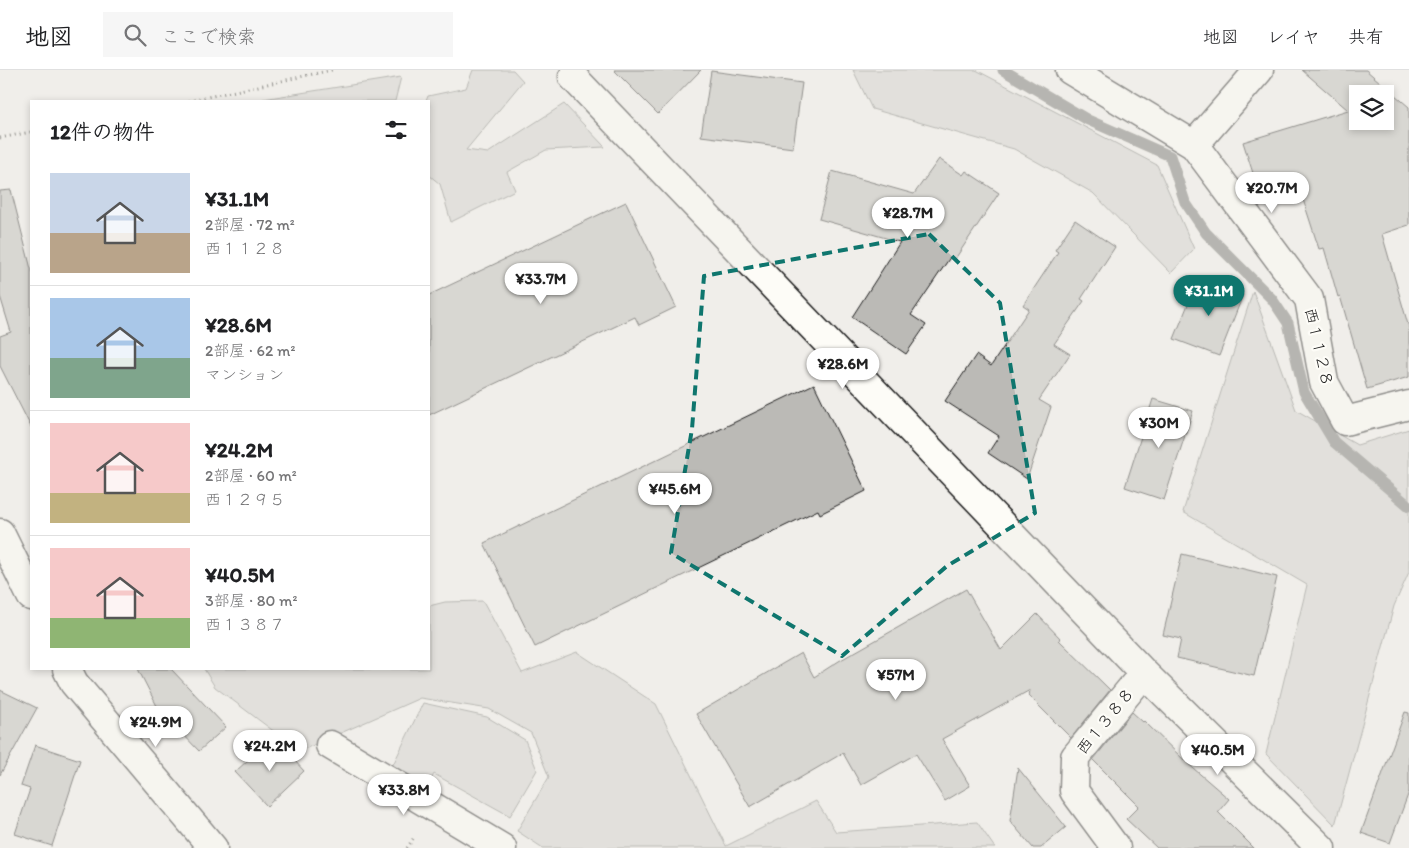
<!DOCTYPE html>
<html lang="ja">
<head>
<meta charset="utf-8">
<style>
  body { margin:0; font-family:Itim,"Klee One",sans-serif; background:#f6f6f6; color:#202124; height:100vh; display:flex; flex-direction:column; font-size:19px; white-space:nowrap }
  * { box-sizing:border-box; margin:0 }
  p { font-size:16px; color:#757577 }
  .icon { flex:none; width:28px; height:28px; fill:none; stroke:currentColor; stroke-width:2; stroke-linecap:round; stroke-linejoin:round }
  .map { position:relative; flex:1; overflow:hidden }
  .sheet { position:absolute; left:30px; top:30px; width:400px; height:570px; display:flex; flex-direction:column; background:#fff; border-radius:0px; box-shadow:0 2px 8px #0003 }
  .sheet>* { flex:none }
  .fabs { position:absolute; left:1349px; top:15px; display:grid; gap:10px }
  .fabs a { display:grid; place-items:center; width:45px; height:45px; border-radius:0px; background:#fff; box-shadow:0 2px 8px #0003; font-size:25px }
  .price { position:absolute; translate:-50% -42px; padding:0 11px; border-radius:18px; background:#fff; color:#222; font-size:16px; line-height:32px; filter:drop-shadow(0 1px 2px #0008) }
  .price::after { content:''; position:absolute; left:50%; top:30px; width:15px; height:11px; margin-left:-8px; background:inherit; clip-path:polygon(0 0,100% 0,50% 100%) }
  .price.active { background:#0f766e; color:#fff }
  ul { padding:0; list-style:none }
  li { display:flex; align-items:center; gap:15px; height:125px; padding:0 20px }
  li+li { border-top:1px solid #e0e0e0 }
  li span { display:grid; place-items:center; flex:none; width:140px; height:100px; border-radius:0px; color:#555 }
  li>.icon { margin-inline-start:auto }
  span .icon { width:60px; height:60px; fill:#fffc; stroke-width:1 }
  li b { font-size:21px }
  h2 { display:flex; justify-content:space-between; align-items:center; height:60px; padding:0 20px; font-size:21px }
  header { display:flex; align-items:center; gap:30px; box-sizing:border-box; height:70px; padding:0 25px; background:#fff; border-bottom:1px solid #e0e0e0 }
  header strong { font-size:24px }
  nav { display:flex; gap:28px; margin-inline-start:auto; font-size:18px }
  .search { width:350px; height:45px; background:#f6f6f6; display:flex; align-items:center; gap:12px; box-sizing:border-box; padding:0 18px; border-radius:0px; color:#757577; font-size:19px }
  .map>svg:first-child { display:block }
  .green { fill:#d0cfcc; stroke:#767674 }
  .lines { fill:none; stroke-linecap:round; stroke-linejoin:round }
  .stream { stroke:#706f6d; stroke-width:11 }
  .building { fill:#bbbab6; stroke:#1c1c1c; fill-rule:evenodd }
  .street-casing { stroke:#1c1c1c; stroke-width:31 }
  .path { stroke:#1c1c1c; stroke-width:3; stroke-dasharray:1 4; stroke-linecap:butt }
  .street { stroke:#fdfcf7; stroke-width:28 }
  .marked { fill:none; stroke:#0f766e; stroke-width:4; stroke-dasharray:10 6; stroke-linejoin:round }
  .labels { text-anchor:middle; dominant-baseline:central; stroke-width:4.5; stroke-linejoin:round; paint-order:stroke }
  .street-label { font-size:16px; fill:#1c1c1c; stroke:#fdfcf7 }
</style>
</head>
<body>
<header>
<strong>地図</strong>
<div class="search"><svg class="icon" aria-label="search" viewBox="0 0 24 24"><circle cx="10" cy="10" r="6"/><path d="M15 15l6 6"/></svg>ここで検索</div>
<nav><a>地図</a><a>レイヤ</a><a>共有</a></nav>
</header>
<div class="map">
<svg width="1409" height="778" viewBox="0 0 1409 778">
  <rect width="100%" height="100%" fill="#f0eeea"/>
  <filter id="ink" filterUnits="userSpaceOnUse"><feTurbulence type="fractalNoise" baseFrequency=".02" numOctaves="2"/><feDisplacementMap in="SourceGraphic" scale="10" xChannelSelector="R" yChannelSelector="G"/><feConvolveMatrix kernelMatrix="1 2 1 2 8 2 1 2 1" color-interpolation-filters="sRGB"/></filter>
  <g filter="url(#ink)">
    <!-- green -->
    <path class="green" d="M473,0H513L523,11L466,80L488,83L564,34L605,77L546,80L507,102L515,120L451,152L440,114L429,105V31H426L428,26L466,18Z
      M853,0H976L1157,95L1194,179L1171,203L1093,123L1014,79L872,39Z
      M401,7L395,31H260L263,29Z
      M1253,221L1296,340L1357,375L1409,359V502L1394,536L1335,755L1266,684L1307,515L1183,442Z
      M483,531L522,603L577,582L656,634L726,776L816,731L836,762L977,752L995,778H543L517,761L549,707L531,663L489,639L420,628L300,681L215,617L204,599H429V536L445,532Z
      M423,633L487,647L525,670L537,700L510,746L434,704L424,723L388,705Z"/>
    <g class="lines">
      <!-- stream -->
      <path class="stream" d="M1003,0L1088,50L1170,86L1185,132L1206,163L1272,229L1288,253L1304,322L1334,372L1409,436"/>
    </g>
    <!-- building -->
    <path class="building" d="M614,0H701L658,44Z
      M1302,0H1366L1409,37V155L1382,164L1409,258V307L1367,319L1340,226L1338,227L1324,178L1319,179L1298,114L1260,125L1243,72L1348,40ZM1358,24H1385V51H1358Z
      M711,1L802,13L793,78L701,66Z
      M939,89L963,105L966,101L999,123L955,189L951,186L911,245L926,255L906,284L852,247L900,172L819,149L832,101L914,124Z
      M11,120L31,199V357L0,296V266L11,262L0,226V121Z
      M626,132L676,237L639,255L635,247L429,345V225Z
      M1075,150L1115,177L1081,229L1084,231L1054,274L1070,284L1039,330L1051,337L1027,409L988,383L999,366L945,331L976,285L991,296L1029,239L1023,235L1058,182L1055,180Z
      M1199,207L1243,225L1219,286L1174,269Z
      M814,314L866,421L820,444L818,440L535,577L484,473Z
      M1153,329L1193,341L1164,430L1125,417Z
      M1182,484L1277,507L1254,606L1177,588L1181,569L1163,565Z
      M966,519L1001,580L1037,544L1061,569L1059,570L1110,620L1071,668L1029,626L1030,620L942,669L970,716L945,731L916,684L861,715L843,683L750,737L696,644L801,583L814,607L839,591Z
      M138,599H171L226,657L199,681L158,638Z
      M0,620L37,638L0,705Z
      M1132,642L1143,652L1144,651L1186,692L1229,729L1218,742L1254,778H1157L1126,749L1139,736L1093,690Z
      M1405,642L1409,643V722L1390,773L1361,763Z
      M273,667L304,701L267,736L235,702Z
      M35,675L80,690L52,776L15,764L30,719L21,716Z
      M1018,698L1066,757L1041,778H1033L1010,751Z"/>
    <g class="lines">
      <!-- street casing -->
      <g class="street-casing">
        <path id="street" d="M1070,0L1194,75L1309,229L1324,312L1345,351L1409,335
          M573,7L1144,603L1321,778
          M1194,75L1259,0
          M0,463L31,526
          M67,599L74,613L213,778
          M330,675L502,778
          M1116,778L1074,721L1075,687L1144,603"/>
      </g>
      <!-- path -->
      <path class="path" d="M189,31L332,0
        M0,68L31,62
        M407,778L415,766"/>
      <!-- street -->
      <use href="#street" class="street"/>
    </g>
  </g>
  <!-- marked area -->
  <path d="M0 0H1409V778H0ZM929,164L1000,233L1035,443L947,496L842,586L671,483L692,359L704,206Z" fill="#f0eeea" fill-opacity=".55" fill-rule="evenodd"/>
  <path class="marked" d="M929,164L1000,233L1035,443L947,496L842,586L671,483L692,359L704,206Z"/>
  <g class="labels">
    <!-- street labels -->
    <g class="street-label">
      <text transform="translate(1319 277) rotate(77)">西１１２８</text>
      <text transform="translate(1105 651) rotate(-51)">西１３８８</text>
    </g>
  </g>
</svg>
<div class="fabs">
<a><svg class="icon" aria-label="layers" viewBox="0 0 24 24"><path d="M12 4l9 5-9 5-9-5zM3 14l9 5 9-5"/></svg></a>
</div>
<b class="price" style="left:1272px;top:144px">¥20.7M</b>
<b class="price" style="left:908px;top:169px">¥28.7M</b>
<b class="price" style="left:541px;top:235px">¥33.7M</b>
<b class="price active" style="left:1209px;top:247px">¥31.1M</b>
<b class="price" style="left:843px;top:320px">¥28.6M</b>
<b class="price" style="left:1159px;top:379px">¥30M</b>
<b class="price" style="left:675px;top:445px">¥45.6M</b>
<b class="price" style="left:896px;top:631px">¥57M</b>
<b class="price" style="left:156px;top:678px">¥24.9M</b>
<b class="price" style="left:270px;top:702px">¥24.2M</b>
<b class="price" style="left:1218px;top:706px">¥40.5M</b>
<b class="price" style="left:404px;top:746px">¥33.8M</b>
<section class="sheet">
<h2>12件の物件<svg class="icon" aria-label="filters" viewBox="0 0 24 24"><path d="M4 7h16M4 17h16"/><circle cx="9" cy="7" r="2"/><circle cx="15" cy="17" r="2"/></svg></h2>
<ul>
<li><span style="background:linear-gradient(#c9d6e8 60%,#b9a48a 0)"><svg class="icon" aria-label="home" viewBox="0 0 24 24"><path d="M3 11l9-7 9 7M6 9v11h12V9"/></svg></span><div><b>¥31.1M</b><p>2部屋 · 72 m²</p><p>西１１２８</p></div></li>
<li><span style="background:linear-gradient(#a9c7e8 60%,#7fa58c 0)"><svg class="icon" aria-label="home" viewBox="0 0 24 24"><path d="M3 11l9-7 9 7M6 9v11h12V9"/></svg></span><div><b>¥28.6M</b><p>2部屋 · 62 m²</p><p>マンション</p></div></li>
<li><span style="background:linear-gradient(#f6c9c9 70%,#c2b280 0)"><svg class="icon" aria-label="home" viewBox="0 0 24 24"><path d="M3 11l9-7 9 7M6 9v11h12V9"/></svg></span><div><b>¥24.2M</b><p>2部屋 · 60 m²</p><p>西１２９５</p></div></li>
<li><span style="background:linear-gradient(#f6c9c9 70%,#8fb573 0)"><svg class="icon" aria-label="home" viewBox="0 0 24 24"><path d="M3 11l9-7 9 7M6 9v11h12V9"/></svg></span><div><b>¥40.5M</b><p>3部屋 · 80 m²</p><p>西１３８７</p></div></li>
</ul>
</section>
</div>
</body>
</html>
